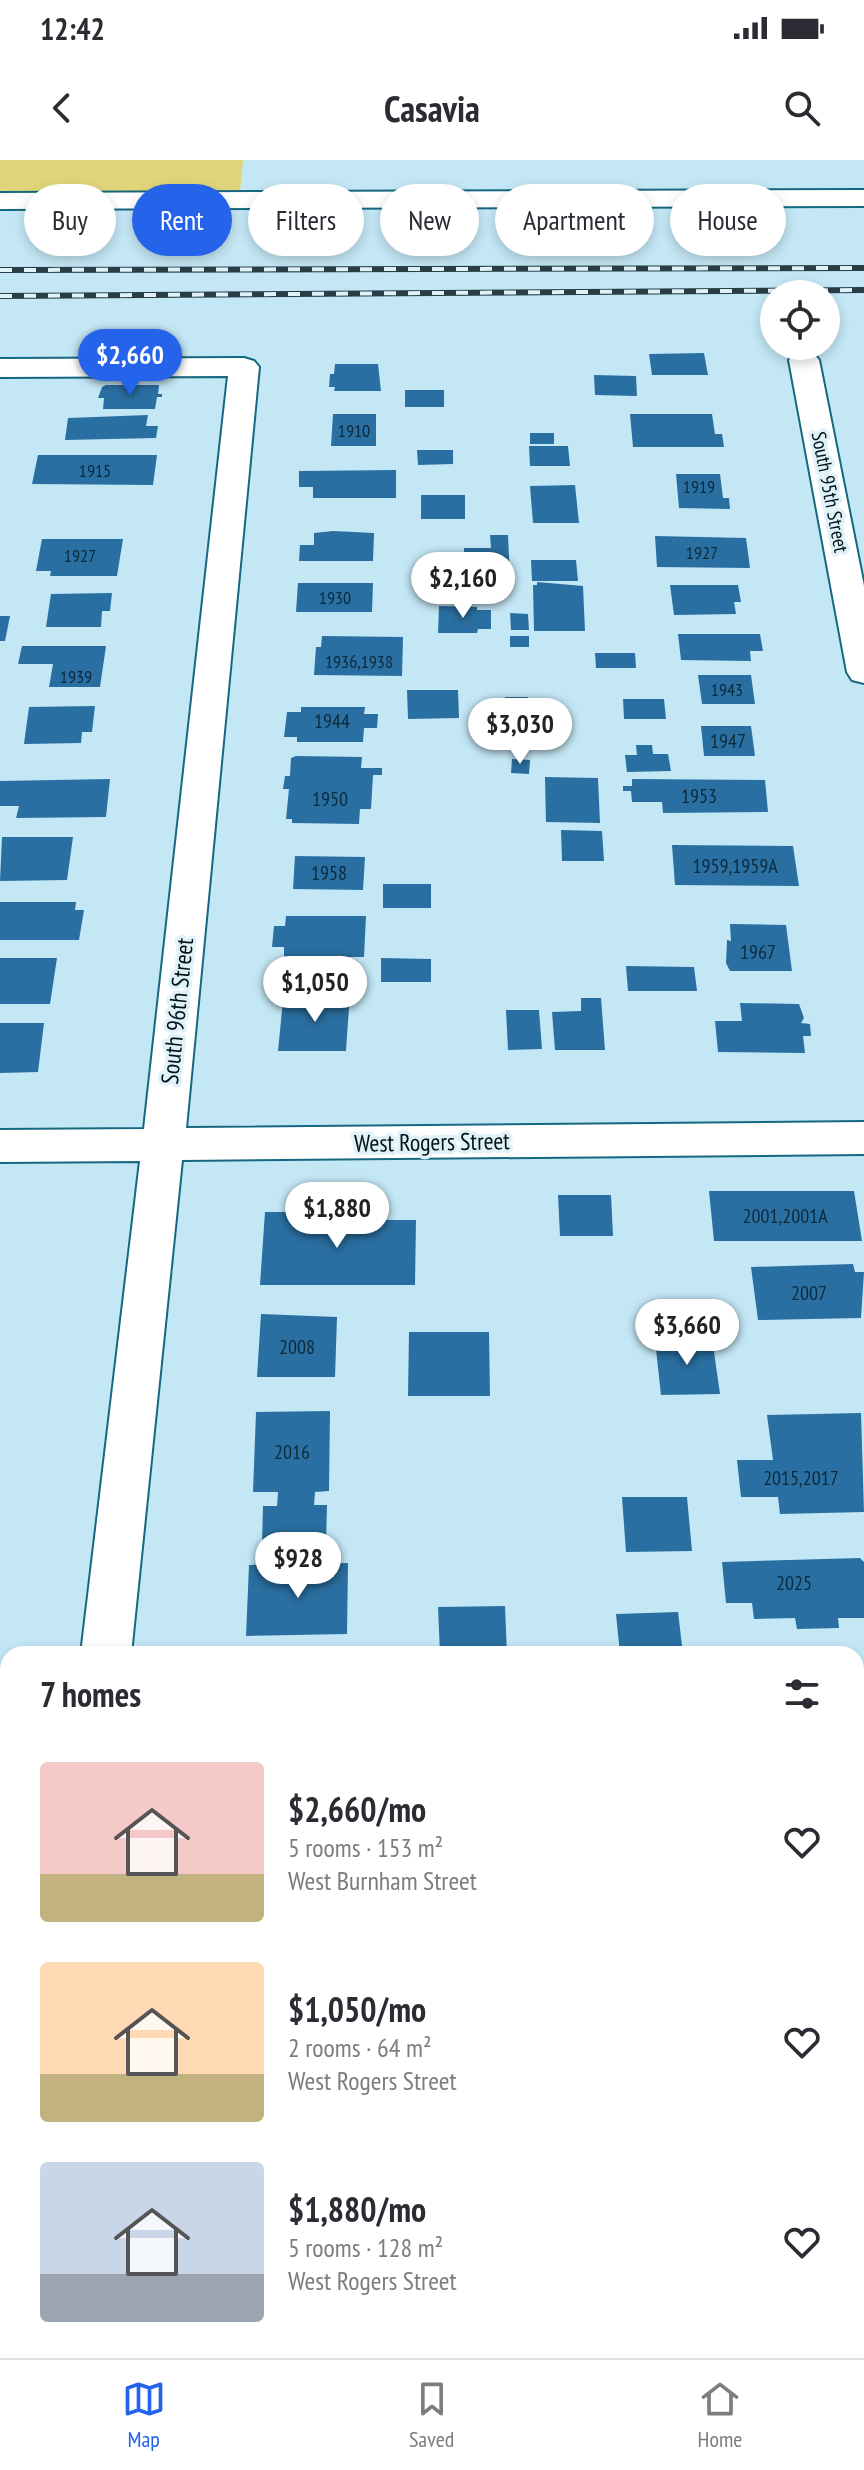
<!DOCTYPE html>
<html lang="en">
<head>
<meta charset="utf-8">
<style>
  body { margin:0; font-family:"PT Sans Narrow",sans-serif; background:#f7f7f7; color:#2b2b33; height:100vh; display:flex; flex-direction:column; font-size:30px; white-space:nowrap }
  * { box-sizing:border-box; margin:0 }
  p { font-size:26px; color:#7c7c81 }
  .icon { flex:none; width:44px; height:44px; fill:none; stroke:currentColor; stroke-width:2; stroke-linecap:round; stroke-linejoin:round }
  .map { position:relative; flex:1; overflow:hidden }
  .sheet { position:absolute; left:0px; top:1486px; width:864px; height:712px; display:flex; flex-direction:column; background:#fff; border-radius:24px 24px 0 0; box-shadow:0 4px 12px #0003 }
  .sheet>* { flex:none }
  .guide { position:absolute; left:24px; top:24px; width:816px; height:72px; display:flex; gap:16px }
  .fabs { position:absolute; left:760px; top:120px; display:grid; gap:16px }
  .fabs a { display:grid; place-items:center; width:80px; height:80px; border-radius:50%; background:#fff; box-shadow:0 4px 12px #0003; font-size:40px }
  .price { position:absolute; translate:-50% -68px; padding:0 18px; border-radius:28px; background:#fff; color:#222; font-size:26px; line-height:52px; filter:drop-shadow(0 2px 4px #0008) }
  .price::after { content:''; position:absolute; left:50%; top:48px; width:24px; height:18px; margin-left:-12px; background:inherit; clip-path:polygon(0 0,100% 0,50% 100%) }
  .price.current { background:#2563eb; color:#fff }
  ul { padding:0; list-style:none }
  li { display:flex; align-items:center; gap:24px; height:200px; padding:0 40px }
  li span { display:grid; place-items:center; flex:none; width:224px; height:160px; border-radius:8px; color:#555 }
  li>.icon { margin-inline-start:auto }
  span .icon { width:96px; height:96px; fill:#fffc; stroke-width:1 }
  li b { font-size:34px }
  h2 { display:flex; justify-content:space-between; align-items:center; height:96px; padding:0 40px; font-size:34px }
  .tag { padding:0 28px; border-radius:36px; background:#fff; box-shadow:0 4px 12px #0003; font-size:28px; line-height:72px }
  .tag.current { background:#2563eb; color:#fff }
  .status { display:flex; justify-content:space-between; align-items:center; height:56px; padding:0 40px; background:#fff; direction:ltr }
  .status svg { height:22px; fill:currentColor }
  header { display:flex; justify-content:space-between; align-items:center; height:104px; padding:0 40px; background:#fff; font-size:36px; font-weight:700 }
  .tab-bar { display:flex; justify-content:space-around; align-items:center; height:112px; border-top:2px solid #e1e1e2; background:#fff; font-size:22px; color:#7c7c81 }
  .tab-bar a { display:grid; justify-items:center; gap:4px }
  .tab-bar .current { color:#2563eb }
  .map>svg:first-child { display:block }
  .green { fill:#dfd67b }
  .building { fill:#2a6fa1 }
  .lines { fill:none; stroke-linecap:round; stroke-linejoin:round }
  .minor-casing { stroke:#166880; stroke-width:4 }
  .minor { fill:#fff; fill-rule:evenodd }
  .rail-casing { stroke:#283d46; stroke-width:6 }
  .rail { stroke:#e0f1f8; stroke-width:4; stroke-dasharray:12; stroke-linecap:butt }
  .labels { text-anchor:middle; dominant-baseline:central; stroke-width:7; stroke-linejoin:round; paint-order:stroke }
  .far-number-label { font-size:18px; fill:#0b2a3c }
  .far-street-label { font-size:20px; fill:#01131b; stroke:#e0f1f8 }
  .number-label { font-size:20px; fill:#0b2a3c }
  .street-label { font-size:24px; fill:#01131b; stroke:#e0f1f8 }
</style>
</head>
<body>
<div class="status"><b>12:42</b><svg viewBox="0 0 49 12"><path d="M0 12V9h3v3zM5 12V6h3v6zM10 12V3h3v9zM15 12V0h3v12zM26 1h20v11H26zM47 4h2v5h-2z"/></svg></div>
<header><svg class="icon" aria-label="back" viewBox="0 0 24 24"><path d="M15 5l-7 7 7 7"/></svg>Casavia<svg class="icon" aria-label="search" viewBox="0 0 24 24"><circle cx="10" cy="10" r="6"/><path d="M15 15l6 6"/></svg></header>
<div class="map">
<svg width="864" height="2198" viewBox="0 0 864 2198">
  <rect width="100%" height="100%" fill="#c4e7f5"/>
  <!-- green -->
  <path class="green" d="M0,0H243L240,31L0,33Z"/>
  <!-- building -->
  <path class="building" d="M704,193L708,215H652L649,194Z
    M335,204H378L381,231H334L335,227H329L330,214H334Z
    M594,215L636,216L637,236L595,235Z
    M106,225H159L158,234H162V237H157L155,249H103L104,238H98L102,227Z
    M405,230H444V247H405Z
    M333,254H376V286H331Z
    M630,254H712L715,274H722L724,287H633Z
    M148,255L146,266H158L156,278L65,280L68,258Z
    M530,273H554V284H530Z
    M529,286H568L570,306H530Z
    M417,290H453V304L418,305Z
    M38,295H157L153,325L32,324Z
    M396,310V338H313V327H299V311Z
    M676,314H720L723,338H729L730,349L679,348Z
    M575,325L579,363H533L530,326Z
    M421,335H465V359H421Z
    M333,371L374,373L373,401H299L300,385H314V373Z
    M490,375H508L510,418H464V388H491Z
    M655,376L746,378L750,408L657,407Z
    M42,379H123L117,416H50L51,411H36Z
    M531,400H576L578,421H532Z
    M537,422L583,426L585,471H534L533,425H537Z
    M298,423H373L372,452H296Z
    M670,425H738L741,442H734L736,454L674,455Z
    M112,433L110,451H102L101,467H46L51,434Z
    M439,446L477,447V450H491V469H478L477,473H438Z
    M510,453L528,454L529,470H511Z
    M0,456H10L5,481H0Z
    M678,474H760L763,491H750L751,501L681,500Z
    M322,476L403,477L402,516L314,515L316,487H321Z
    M510,476H529V487H510Z
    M22,486H106L100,527H49L53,504H18Z
    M595,493H635L636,508H596Z
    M698,515H751L755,544H702Z
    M407,530H458L459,558L408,559Z
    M505,537H528L529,556L506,557Z
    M623,539H664L666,559H624Z
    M95,546L92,572H82L81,583L24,584L29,547Z
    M301,547H365L364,554H378L377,568H364L363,582H297V577H284L287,552H301Z
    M701,566H751L755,596H704Z
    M636,585H652L653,594H668L671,611L627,612L625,595H637Z
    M296,596L362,597L361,608H382V615H373L371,649H360L359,664L292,663V659H286L289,629H283L285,616H290L291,598Z
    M512,599L530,600L529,614L511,613Z
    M545,617L598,618L600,663L546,662Z
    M110,619L106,657L16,658L19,646H0V621Z
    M632,619L765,620L768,652L663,653L662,642H632L631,631H623V626H632Z
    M561,670L602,671L604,701H562Z
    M2,677H73L67,720L0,721Z
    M672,685L793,686L799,726L675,725Z
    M295,696L365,697L363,730L293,729Z
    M383,724H431V748H383Z
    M0,742H76L75,750H84L79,780H0Z
    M286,756H366L364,797H284V787H272L274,766H285Z
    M730,764L786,765L792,811H730L726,803L727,780L731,781Z
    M0,798H57L50,844H0Z
    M381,798L431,799V822H381Z
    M626,806L694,807L697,831H628Z
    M313,833H350L346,891H278L283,840L312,841Z
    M581,838H601L605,890H555L552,852L581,851Z
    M740,843L799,844L804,858L801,863L810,864L811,876H803L805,893L718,892L715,861H742Z
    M506,850H539L542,889L508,890Z
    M0,863H44L38,912L0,913Z
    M709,1031H854L862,1081H714Z
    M558,1035H611L613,1076H560Z
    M265,1052H342L341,1060H416L415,1125H260Z
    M853,1104L855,1112H864L861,1158L758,1160L751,1107Z
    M261,1154L337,1157L335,1217H257Z
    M409,1172H489L490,1236H408Z
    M712,1178L720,1234L661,1235L655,1180Z
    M330,1251L329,1331L315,1332L314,1345H327L326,1383L262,1384L263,1346H277L278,1332H253L256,1252Z
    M861,1253L864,1352L780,1354L778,1337H741L737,1300H773L767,1255Z
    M622,1337H687L692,1391L626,1392Z
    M860,1398L864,1402V1458H838L839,1468L797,1469L795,1458L754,1459L752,1443H726L722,1402Z
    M348,1403L347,1474L246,1476L249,1405Z
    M505,1446L507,1494H440L438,1447Z
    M678,1452L683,1494H620L616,1454Z
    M856,1527H864V1589H856Z
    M856,1666H864V1734H856Z
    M856,1838H864V1933L856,1934Z
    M856,1975H864V2100H856Z
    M856,2129H864V2198H820V2190H856Z
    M201,2190H317V2198H201Z
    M437,2190H529V2198H437Z
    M637,2190H719L720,2198H638Z"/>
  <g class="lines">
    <!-- minor casing -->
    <g class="minor-casing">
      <path id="minor" d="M864,30V46L0,49V33Z
        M804,191L814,194L819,200L864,426V523L852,520L847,512L789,200L794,194Z
        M244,198L254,201L259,207L186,968L864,962V994L182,1000L131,1494H81L140,1001L0,1002V970L144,969L228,216L0,217V199Z
        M8,2168V2190H60L59,2198H0V2186Z"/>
    </g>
    <!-- minor -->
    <use href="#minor" class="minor"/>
    <!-- rail casing -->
    <g class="rail-casing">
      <path id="rail" d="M0,110L864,108
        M0,136L864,130"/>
    </g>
    <!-- rail -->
    <use href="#rail" class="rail"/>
  </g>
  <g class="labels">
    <!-- far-number labels -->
    <g class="far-number-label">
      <text x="354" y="270">1910</text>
      <text x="95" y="310">1915</text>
      <text x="699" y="326">1919</text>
      <text x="702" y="392">1927</text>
      <text x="80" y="395">1927</text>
      <text x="335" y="437">1930</text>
      <text x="359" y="501">1936,1938</text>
      <text x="76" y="516">1939</text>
      <text x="727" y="529">1943</text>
    </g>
    <!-- far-street labels -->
    <g class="far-street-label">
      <text transform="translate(830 332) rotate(79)">South 95th Street</text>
    </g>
    <!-- number labels -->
    <g class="number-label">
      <text x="332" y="561">1944</text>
      <text x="728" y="581">1947</text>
      <text x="699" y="636">1953</text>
      <text x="330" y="639">1950</text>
      <text x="735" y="706">1959,1959A</text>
      <text x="329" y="713">1958</text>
      <text x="758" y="792">1967</text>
      <text x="785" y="1056">2001,2001A</text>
      <text x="809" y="1133">2007</text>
      <text x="297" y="1187">2008</text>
      <text x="292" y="1292">2016</text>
      <text x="801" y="1318">2015,2017</text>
      <text x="794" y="1423">2025</text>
    </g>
    <!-- street labels -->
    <g class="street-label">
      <text transform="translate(177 851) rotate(-84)">South 96th Street</text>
      <text transform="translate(432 982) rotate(-1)">West Rogers Street</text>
    </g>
  </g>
</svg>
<div class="fabs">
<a><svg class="icon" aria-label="locate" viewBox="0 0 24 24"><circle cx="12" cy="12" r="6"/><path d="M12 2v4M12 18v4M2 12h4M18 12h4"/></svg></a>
</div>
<b class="price current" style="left:130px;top:237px">$2,660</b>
<b class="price" style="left:463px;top:460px">$2,160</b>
<b class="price" style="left:520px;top:606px">$3,030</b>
<b class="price" style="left:315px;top:864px">$1,050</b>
<b class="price" style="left:337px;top:1090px">$1,880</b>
<b class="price" style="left:687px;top:1207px">$3,660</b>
<b class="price" style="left:298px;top:1440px">$928</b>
<div class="guide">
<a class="tag">Buy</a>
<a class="tag current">Rent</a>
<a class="tag">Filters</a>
<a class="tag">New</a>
<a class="tag">Apartment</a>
<a class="tag">House</a>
</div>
<section class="sheet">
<h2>7 homes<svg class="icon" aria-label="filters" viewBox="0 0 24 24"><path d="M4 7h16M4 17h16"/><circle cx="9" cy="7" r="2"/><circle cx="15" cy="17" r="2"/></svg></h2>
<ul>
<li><span style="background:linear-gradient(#f6c9c9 70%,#c2b280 0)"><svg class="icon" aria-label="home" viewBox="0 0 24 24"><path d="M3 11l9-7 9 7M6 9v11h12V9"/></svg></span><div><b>$2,660/mo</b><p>5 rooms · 153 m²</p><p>West Burnham Street</p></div><svg class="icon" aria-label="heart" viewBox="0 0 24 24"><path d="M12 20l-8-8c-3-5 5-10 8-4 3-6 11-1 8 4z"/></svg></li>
<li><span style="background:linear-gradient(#ffd9b3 70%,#c2b280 0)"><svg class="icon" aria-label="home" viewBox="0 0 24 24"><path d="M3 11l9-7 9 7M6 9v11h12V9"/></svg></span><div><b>$1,050/mo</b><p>2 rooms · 64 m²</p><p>West Rogers Street</p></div><svg class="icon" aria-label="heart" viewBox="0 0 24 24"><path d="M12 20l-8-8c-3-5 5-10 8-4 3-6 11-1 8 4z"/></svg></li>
<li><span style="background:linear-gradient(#c9d6e8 70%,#9aa5b1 0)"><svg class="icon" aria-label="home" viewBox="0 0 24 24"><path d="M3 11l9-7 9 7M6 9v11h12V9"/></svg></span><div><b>$1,880/mo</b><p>5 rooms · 128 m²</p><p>West Rogers Street</p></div><svg class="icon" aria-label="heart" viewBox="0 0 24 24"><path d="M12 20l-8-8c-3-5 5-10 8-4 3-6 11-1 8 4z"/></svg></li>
</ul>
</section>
</div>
<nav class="tab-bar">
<a class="current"><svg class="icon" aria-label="map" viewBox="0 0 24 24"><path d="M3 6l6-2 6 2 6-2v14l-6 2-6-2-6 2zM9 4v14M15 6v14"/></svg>Map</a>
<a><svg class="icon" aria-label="saved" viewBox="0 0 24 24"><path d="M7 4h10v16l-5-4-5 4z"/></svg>Saved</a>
<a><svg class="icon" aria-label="home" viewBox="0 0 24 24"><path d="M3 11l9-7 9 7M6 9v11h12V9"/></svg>Home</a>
</nav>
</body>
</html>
